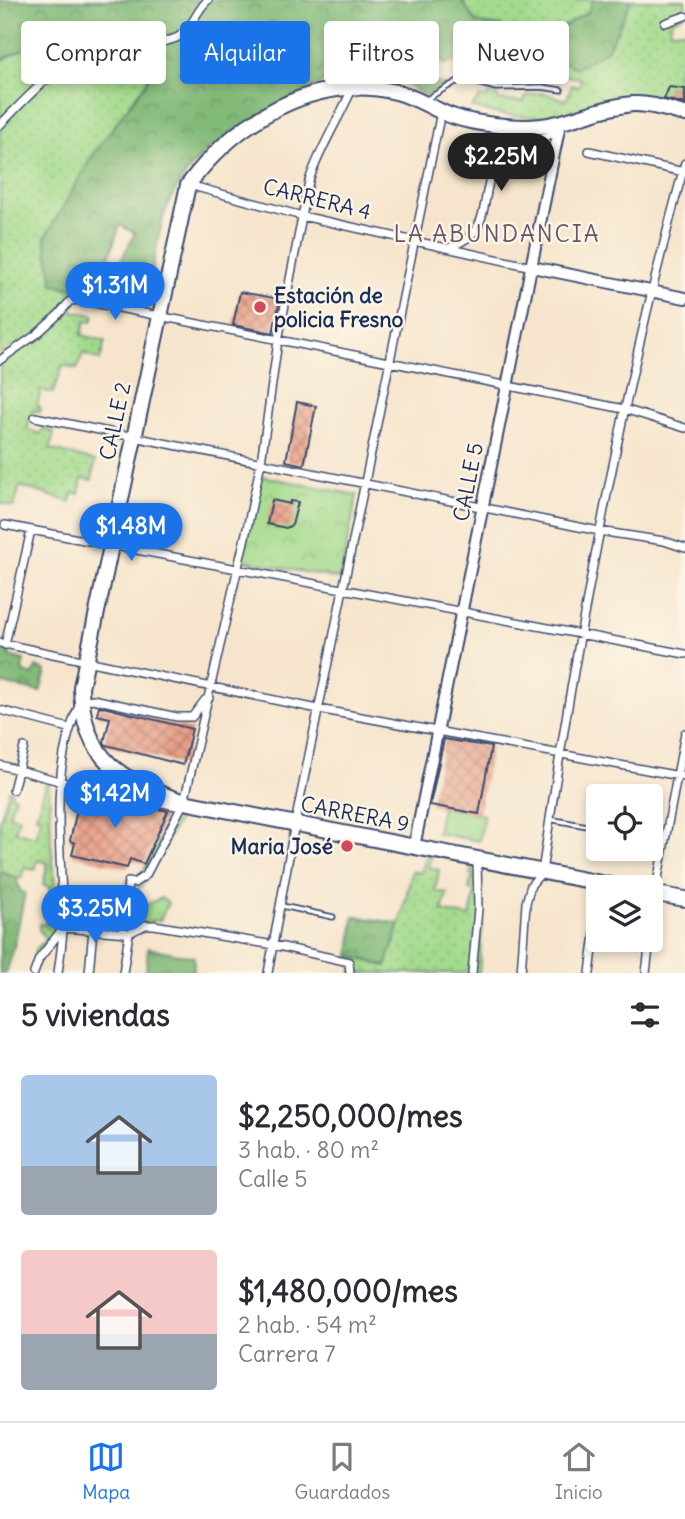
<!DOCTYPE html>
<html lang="es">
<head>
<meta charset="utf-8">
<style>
  body { margin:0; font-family:Delius,sans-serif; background:#f2f2f3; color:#2b2b33; height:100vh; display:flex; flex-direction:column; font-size:26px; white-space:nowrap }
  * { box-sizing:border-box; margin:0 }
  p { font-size:23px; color:#7c7c81 }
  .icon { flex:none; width:38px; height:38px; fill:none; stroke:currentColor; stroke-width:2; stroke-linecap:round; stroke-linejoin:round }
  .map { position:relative; height:973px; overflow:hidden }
  .side { display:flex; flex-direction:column; background:#fff; flex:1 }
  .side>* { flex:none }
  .guide { position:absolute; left:21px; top:21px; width:644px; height:63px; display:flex; gap:14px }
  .tools { position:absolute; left:586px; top:784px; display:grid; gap:14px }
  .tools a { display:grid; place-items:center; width:77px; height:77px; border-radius:7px; background:#fff; box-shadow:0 4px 10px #0003; font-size:35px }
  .price { position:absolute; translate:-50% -60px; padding:0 16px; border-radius:24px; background:#1a73e8; color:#fff; font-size:23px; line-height:46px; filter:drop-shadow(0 2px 4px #0008) }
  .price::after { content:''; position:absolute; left:50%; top:42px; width:21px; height:16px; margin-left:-10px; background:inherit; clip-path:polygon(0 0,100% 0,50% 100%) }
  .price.current { background:#222; color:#fff }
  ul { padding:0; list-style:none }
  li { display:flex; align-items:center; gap:21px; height:175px; padding:0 21px }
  li span { display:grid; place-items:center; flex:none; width:196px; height:140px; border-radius:7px; color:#555 }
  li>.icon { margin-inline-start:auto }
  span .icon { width:84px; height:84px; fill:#fffc; stroke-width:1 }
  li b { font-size:30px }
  h2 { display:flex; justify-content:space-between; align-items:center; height:84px; padding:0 21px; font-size:30px }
  .chip { padding:0 24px; border-radius:7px; background:#fff; box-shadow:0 4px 10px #0003; font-size:24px; line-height:63px }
  .chip.current { background:#1a73e8; color:#fff }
  .dock { display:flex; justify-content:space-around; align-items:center; height:98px; border-top:2px solid #e1e1e2; background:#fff; font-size:19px; color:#7c7c81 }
  .dock a { display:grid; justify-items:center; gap:4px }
  .dock .current { color:#1a73e8 }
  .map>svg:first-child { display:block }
  .grass { fill:url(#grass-dots); stroke:#5f8475; stroke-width:2 }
  .forest { fill:url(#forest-crowns); stroke:#4e746b; stroke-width:2 }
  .park { fill:url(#park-crowns); stroke:#5f8475; stroke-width:2 }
  .pitch { fill:#a3da8c; stroke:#5f8475; stroke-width:2 }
  .building { fill:url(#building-cross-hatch) }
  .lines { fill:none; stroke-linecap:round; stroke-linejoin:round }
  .lane-casing { stroke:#3c4a6e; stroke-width:7 }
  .street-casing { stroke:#3c4a6e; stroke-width:10 }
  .secondary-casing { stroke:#3c4a6e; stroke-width:14 }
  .highway-casing { stroke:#3c4a6e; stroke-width:18 }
  .lane { stroke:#fff; stroke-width:3.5 }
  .street { stroke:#fff; stroke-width:7 }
  .secondary { stroke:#fff; stroke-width:10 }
  .highway { stroke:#fff; stroke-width:14 }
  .poi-dot { fill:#d1495b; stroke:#fcf5e5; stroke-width:2.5 }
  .labels { text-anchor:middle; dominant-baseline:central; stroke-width:5; stroke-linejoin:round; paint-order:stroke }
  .street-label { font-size:21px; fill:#1b2f5e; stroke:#fcf5e5 }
  .poi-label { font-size:21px; font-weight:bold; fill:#1b2f5e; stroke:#fcf5e5; text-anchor:start }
  .neighbourhood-label { font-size:23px; letter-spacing:2px; fill:#63566c; stroke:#fcf5e5 }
</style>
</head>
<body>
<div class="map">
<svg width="685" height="973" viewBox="0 0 685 973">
  <defs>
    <pattern id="grass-dots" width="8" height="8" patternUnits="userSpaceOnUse" patternTransform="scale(1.75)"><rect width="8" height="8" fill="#a3da8c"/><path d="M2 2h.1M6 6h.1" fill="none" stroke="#8cbb7b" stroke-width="1.8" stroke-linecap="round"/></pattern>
    <pattern id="forest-crowns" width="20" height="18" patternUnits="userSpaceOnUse" patternTransform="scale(1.75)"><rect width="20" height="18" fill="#82ba78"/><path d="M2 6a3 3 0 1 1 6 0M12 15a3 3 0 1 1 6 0" fill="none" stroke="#6a9866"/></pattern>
    <pattern id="park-crowns" width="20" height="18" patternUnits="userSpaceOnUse" patternTransform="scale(1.75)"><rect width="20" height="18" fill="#a3da8c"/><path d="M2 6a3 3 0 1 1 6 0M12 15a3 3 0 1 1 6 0" fill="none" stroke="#8cbb7b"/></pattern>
    <pattern id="building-cross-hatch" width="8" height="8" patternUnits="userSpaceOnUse" patternTransform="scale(1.75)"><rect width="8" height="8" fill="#e99f87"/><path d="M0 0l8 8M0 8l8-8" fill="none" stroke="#bc8272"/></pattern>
  </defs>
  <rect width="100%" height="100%" fill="#fcf5e5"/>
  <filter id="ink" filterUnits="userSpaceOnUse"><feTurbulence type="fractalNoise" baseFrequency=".0143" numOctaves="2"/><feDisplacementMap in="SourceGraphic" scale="14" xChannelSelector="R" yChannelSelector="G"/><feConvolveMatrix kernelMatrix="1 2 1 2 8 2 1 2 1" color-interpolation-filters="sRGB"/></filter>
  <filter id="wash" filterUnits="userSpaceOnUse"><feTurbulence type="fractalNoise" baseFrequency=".00686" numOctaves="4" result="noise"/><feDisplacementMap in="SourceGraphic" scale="28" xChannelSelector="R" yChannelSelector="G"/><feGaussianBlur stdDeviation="1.57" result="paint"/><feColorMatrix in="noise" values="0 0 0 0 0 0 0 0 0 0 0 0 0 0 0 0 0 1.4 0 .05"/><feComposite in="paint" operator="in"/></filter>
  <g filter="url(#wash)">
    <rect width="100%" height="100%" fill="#f6e5cc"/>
    <!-- grass -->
    <path class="grass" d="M461,0H685V14L672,20L670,31L685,30V54L682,55L681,60L685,62L684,67H678L677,77L685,78V89L669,87L663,102C600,112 534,128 472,107L480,97L487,99L488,94L498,95V100L524,102L526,96L543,93L566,100L572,85L578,87L581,79L560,74V69L539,62V55L503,49V27L476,22Z
      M70,25L101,35L157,29L159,51L146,83L94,153L45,238L63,287L82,290L74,300L72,311L94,315L92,322L85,321L82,335L105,341L100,360L83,353L77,369L63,365L53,393L41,390L37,406L41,408L40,412L34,410L27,429L40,434L43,429L54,432L50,449L95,461L92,480L82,478L79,494L73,493L70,502L20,486L14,507L0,503V61Z
      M46,783H49L51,842L59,927L34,962L35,950L46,940L39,929L40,924H46L54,893L49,892L51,887L43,885L48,863L38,860L35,870L24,868L21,879L0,872V820L9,790L12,791L11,795L15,797L9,815L19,818L15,831L35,837L41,817L36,816Z
      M175,809H184L145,882L138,890V900L144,906L161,898L168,903L160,920C147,920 136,929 124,928L128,879L133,880L143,872Z
      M427,854L432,855L428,867L439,870L435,891L447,893L442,911L470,917L475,892L469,889L473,875L471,874L472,862H480L479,887L482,889L480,906L483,907L479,973H352L353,962L349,960L350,956L386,966L400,924L412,871L421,873Z"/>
    <!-- forest -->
    <path class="forest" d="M0,0H461L476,22L503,27V49L447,64L420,57L415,72L424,74L423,79L449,86L426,96C406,85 381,68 357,69C337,70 215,140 200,157C190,168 179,183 172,196C158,224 155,260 149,289L125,283L114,274L135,233L120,225L108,260H96L82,290L53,284L45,238L94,153L146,83L159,51L157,29L128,42L70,25L0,61Z
      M593,0H631L623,19L607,50L576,68L559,59L557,49L563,27L588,12Z
      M0,641L11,645L9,656L24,660L22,671L33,675L36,667L46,671L40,692L0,683Z
      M0,872L16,877L20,891L25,893L13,951L6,973H0Z
      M354,916L400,924L386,966L350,956Z
      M148,948L194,957L193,973H146Z"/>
    <!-- park -->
    <path class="park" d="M261,476L357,495L340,579L242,560Z"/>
    <!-- pitch -->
    <path class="pitch" d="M442,807L484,815L479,841L437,833Z"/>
    <g id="blocks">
      <!-- building -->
      <path class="building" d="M669,87L685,89V104L664,99Z
        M240,292L280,299L273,333L233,325Z
        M297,402L316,406L304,465L286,461Z
        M272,500L290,504V501L298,502L292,525L286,528L267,524Z
        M99,706L192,729L183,765L106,745L104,742L110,718L97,715Z
        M444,739L491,747L479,814L430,805Z
        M81,792L168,811L144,864L130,859L127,868L72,855L75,843L70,841Z"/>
    </g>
  </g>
  <g filter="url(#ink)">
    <use href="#blocks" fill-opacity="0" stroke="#3c4a6e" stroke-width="2"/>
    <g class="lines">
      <!-- lane casing -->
      <g class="lane-casing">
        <path id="lane" d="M425,100L456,82L466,80L496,88L542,87L561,90
          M549,819L598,828
          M651,838L663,841
          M282,906L333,917"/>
      </g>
      <!-- street casing -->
      <g class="street-casing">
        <path id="street" d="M665,23L685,16
          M0,125C28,97 58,61 98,51C116,46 165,45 178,37C193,28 196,10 208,0
          M589,151L684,172
          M189,185L302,216L532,267
          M451,247C459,243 469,239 474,232C490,212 482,179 500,160C514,143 539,139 559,132
          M0,360L37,334L59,314L70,301L79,300L624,409L685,428
          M35,417L599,531L664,541L685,548
          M5,525L685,654
          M0,643L318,709L685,777
          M5,645L31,530
          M0,710L69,728
          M0,765L59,781L181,807
          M13,790L24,747
          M651,930L655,894L685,733
          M123,933L128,882L134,883L146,875L184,802L248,524L261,462L278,341L309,181C320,148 338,121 352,89
          M34,973L39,959L63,928L129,933L145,925H154L274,945L349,962L350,973
          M58,973C60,957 63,941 63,925C62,850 47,771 81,701L93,699L177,717H192L205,700L209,698
          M89,973L93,930
          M123,973L129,933
          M268,973L295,823L441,112
          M472,973L478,909L477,859
          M521,973L526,903L531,885L542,872C577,633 621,396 685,163
          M590,973L598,910
          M646,973L650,940"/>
      </g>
      <!-- secondary casing -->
      <g class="secondary-casing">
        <path id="secondary" d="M532,267L685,298
          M414,847L560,124"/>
      </g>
      <!-- highway casing -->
      <g class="highway-casing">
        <path id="highway" d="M621,887L184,802C122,781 82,760 81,687L188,185C235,122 314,72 396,92C412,96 425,104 440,111C464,123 496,126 523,127C564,128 595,107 633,104C651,103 668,110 685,114
          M651,893L685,899"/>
      </g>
      <!-- lane -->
      <use href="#lane" class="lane"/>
      <!-- street -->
      <use href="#street" class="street"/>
      <!-- secondary -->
      <use href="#secondary" class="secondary"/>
      <!-- highway -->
      <use href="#highway" class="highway"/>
    </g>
  </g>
  <!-- markers -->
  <g class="poi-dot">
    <circle cx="260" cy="307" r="7"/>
    <circle cx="347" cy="846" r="7"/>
  </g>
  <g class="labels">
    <!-- street labels -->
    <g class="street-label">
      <text transform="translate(317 199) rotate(14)">CARRERA 4</text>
      <text transform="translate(115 421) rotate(-78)">CALLE 2</text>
      <text transform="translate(468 482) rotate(-79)">CALLE 5</text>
      <text transform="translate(355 814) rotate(11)">CARRERA 9</text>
    </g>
    <!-- poi labels -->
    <g class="poi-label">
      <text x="274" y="295">Estación de<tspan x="274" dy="24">policia Fresno</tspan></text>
      <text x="333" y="846" text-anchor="end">Maria José</text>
    </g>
    <!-- neighbourhood labels -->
    <g class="neighbourhood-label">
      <text x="497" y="233">LA ABUNDANCIA</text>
    </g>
  </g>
</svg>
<div class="tools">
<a><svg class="icon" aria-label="locate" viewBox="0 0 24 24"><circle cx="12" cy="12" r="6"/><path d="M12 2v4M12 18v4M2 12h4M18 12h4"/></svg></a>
<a><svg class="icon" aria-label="layers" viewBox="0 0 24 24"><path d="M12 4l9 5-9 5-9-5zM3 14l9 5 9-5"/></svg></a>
</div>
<b class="price current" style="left:501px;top:193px">$2.25M</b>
<b class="price" style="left:115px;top:322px">$1.31M</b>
<b class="price" style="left:131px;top:563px">$1.48M</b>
<b class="price" style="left:115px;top:830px">$1.42M</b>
<b class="price" style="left:95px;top:945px">$3.25M</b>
<div class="guide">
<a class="chip">Comprar</a>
<a class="chip current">Alquilar</a>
<a class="chip">Filtros</a>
<a class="chip">Nuevo</a>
</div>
</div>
<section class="side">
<h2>5 viviendas<svg class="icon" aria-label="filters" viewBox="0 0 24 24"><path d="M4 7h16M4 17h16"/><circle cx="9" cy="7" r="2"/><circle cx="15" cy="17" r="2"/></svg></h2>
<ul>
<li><span style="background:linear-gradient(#a9c7e8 65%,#9aa5b1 0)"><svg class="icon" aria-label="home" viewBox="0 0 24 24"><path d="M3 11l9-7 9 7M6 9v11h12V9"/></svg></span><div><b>$2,250,000/mes</b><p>3 hab. · 80 m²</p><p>Calle 5</p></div></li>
<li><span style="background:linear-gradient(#f6c9c9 60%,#9aa5b1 0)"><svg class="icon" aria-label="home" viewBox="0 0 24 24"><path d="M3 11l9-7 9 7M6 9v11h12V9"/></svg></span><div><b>$1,480,000/mes</b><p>2 hab. · 54 m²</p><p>Carrera 7</p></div></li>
</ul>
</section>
<nav class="dock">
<a class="current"><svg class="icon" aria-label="map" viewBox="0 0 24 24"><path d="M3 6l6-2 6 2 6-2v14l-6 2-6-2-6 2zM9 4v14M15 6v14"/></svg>Mapa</a>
<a><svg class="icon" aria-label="saved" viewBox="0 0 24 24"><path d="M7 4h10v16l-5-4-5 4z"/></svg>Guardados</a>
<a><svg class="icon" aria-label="home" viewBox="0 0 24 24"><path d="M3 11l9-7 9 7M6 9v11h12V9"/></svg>Inicio</a>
</nav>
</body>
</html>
